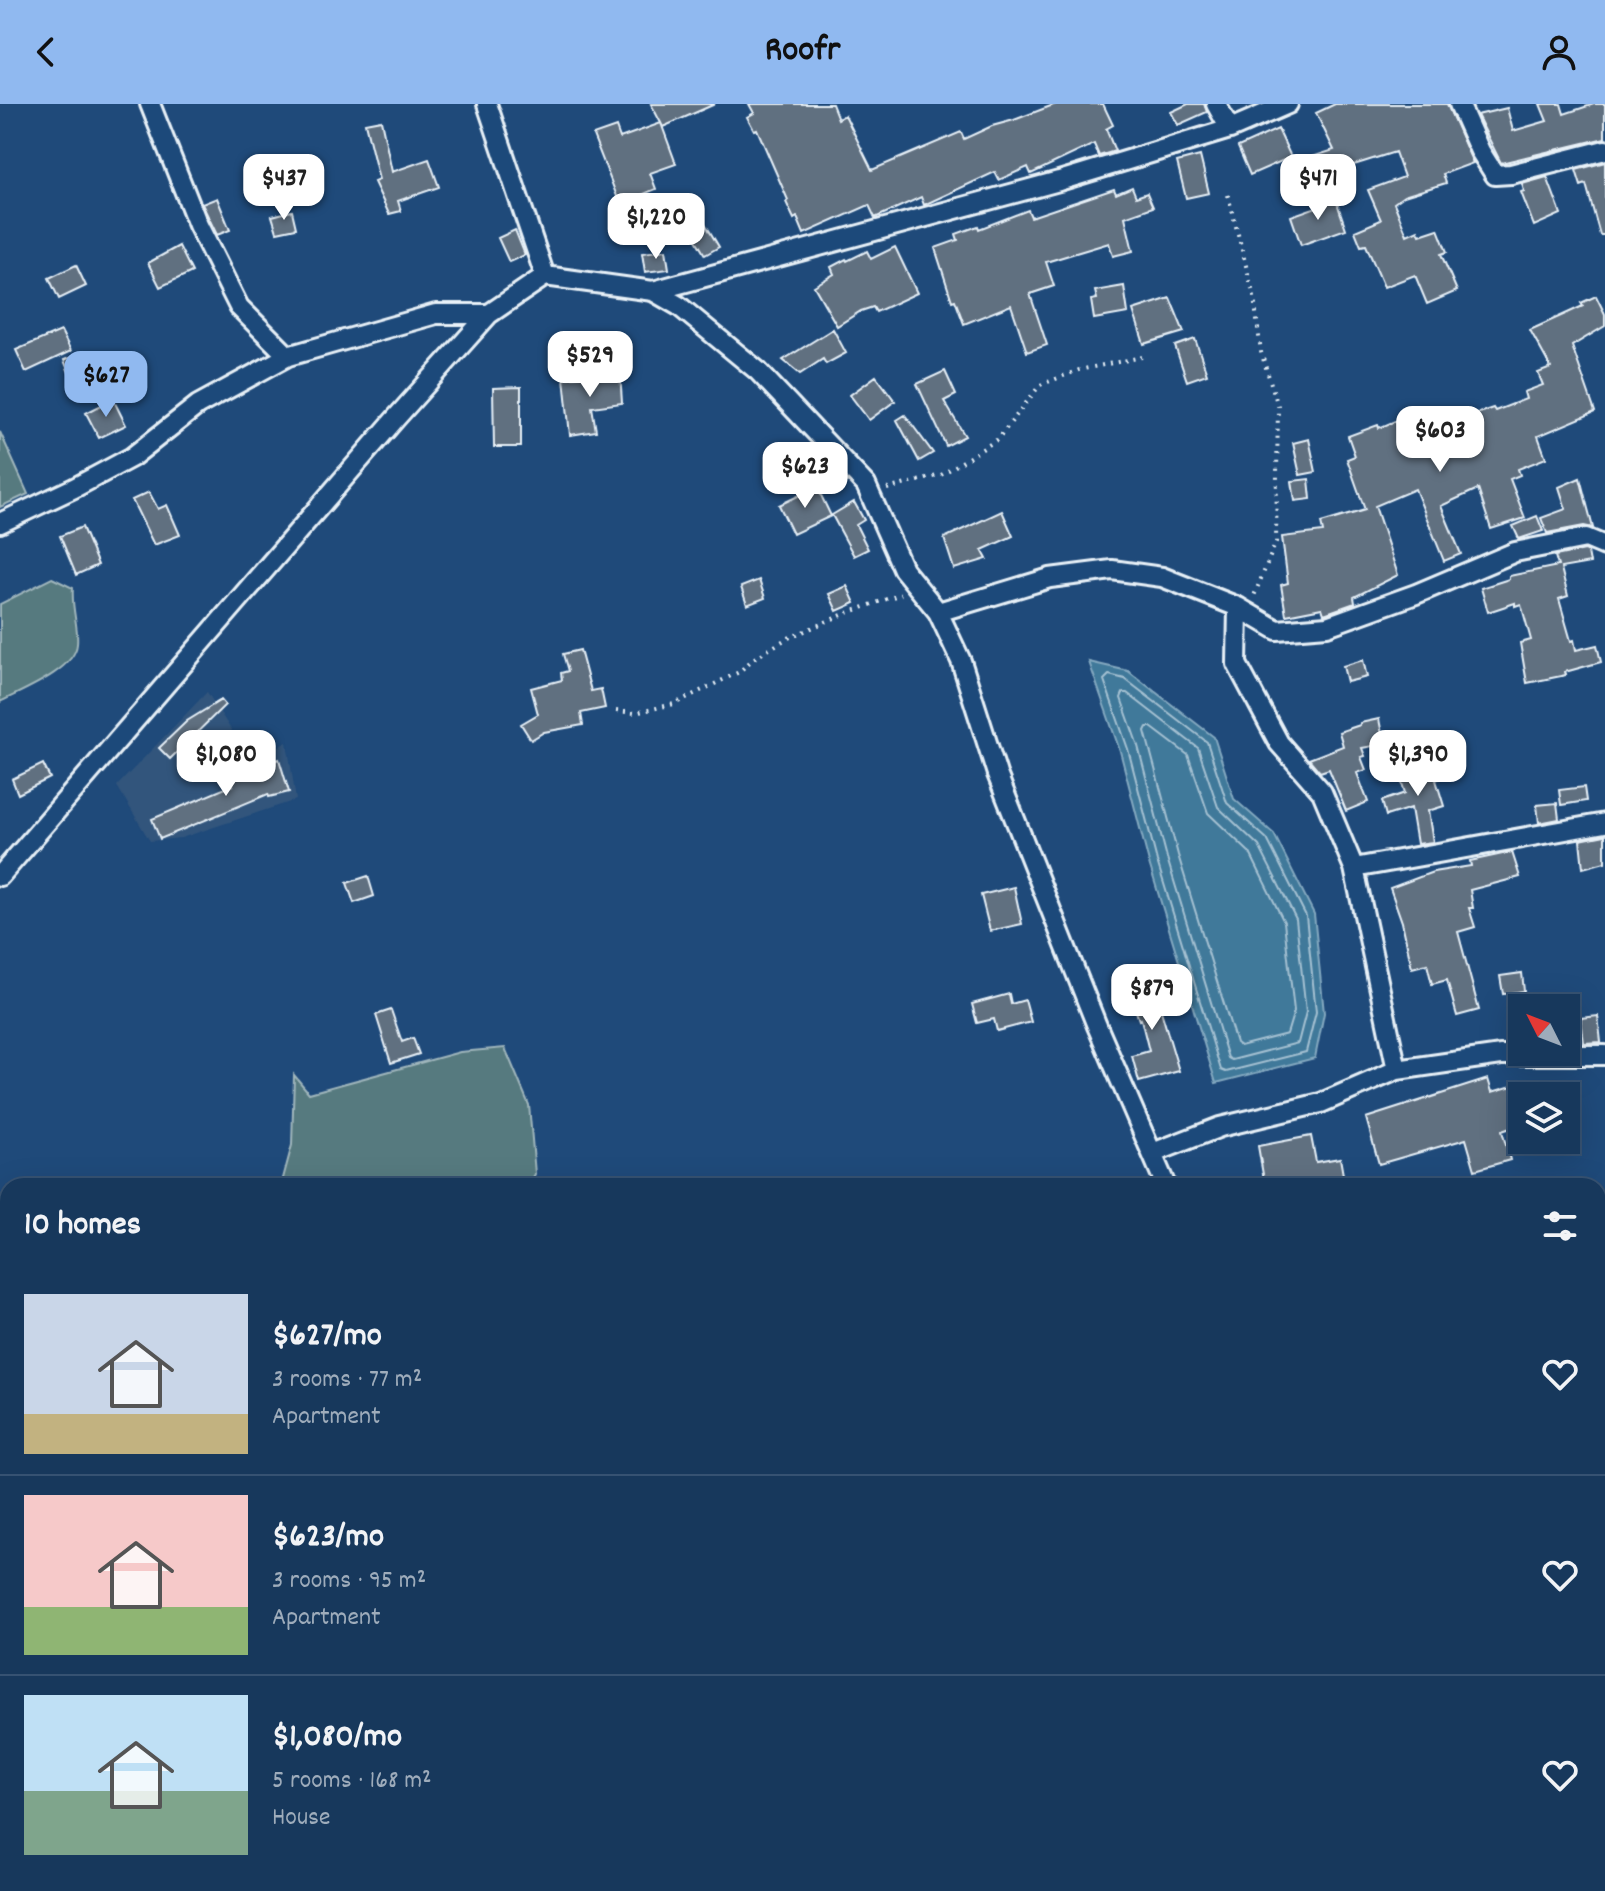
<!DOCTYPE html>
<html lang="en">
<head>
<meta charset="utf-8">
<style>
  body { margin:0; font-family:Dekko,sans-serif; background:#244365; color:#f1f3f6; height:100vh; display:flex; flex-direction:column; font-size:30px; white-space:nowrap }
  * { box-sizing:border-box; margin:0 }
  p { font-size:26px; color:#9eacbb }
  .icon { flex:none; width:44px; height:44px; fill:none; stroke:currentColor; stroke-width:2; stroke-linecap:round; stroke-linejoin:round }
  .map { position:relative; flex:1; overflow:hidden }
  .sheet { position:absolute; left:0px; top:1074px; width:1606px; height:714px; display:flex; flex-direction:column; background:#17385c; border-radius:24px 24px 0 0; box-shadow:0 8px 32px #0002,0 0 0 2px #365272 }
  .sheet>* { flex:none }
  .needle { width:52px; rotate:312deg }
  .buttons { position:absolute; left:1508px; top:890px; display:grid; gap:16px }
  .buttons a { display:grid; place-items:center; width:72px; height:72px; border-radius:0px; background:#17385c; box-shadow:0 8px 32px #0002,0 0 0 2px #365272; font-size:40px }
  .price { position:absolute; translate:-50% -68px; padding:0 18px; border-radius:16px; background:#fff; color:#222; font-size:26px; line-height:52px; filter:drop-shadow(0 2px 4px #0008) }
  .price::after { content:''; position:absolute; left:50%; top:48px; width:24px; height:18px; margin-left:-12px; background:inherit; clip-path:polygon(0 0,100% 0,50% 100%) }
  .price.current { background:#90b9f0; color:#111 }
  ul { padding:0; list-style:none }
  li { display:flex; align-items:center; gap:24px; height:200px; padding:0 24px }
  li+li { border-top:2px solid #365272 }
  li span { display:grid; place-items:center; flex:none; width:224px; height:160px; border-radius:0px; color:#555 }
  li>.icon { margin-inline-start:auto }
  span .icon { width:96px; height:96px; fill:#fffc; stroke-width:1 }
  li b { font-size:34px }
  h2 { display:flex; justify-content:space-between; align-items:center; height:96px; padding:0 24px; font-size:34px }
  header { display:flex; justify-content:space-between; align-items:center; height:104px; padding:0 24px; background:#90b9f0; color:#111; font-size:36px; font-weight:700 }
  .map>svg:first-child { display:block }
  .built { fill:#32557c }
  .green { fill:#577a7f; stroke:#a0b6bc; stroke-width:2 }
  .water { fill:#41799a; stroke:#84a9c0; stroke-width:2 }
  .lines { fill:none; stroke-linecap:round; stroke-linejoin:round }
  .shore { stroke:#a5c1d2; stroke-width:2 }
  .building { fill:#606f80; stroke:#e8f1f8; stroke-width:2 }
  .minor-casing { stroke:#e8f1f8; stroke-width:24 }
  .secondary-casing { stroke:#e8f1f8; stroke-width:32 }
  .path { stroke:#e8f1f8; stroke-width:4; stroke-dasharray:2 6; stroke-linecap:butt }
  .minor { stroke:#1f4a7a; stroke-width:18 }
  .secondary { stroke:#1f4a7a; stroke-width:26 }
</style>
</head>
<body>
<header><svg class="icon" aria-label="back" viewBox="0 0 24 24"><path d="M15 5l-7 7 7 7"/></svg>Roofr<svg class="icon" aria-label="person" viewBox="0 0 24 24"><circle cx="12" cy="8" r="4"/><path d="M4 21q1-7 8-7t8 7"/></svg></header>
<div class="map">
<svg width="1605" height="1787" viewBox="0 0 1605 1787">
  <rect width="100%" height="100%" fill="#1f4a7a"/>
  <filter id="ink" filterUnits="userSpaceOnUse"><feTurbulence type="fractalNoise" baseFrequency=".0125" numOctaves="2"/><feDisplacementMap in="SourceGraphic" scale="16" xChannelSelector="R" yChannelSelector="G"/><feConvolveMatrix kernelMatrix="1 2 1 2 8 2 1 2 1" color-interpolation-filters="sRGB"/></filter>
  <g filter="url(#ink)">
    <!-- built -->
    <path class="built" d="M207,588L251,657L287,638L296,696L181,734L150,737L117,682Z"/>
    <!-- green -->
    <path class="green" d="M0,328L28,390L0,403Z
      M52,474L73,484C71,505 79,523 77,540C75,566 21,587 0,598V500Z
      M505,944L529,1001L535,1070L528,1082H281L292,1041L294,971L309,989L460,948Z
      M1184,1780H1285L1282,1787H1175Z"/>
    <!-- water -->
    <path class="water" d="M1089,558L1128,567L1214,633L1234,695L1274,730L1314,810L1324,909L1315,954L1216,979L1149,759L1120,647Z"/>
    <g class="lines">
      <!-- shore -->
      <path class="shore" d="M1109,571L1125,575L1207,638L1227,699L1267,735L1306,812L1316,908L1306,948L1226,968L1221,966L1157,757L1128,645L1104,576Z
        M1123,589H1127L1198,644L1218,703L1259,742L1296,815L1306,908L1298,939L1232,956L1228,954L1167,754L1138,642L1121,594Z
        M1147,623H1151L1188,651L1208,709L1250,749L1284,818L1294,907L1287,930L1240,942L1236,939L1178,751L1145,627Z"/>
    </g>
    <!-- building -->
    <path class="building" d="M651,0H715L663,23Z
      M749,0H832L838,15L845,11L872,66L961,28L964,35L992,22L1014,16L1056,0H1103L1113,21L1106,25L1115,47L1099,52L1094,40L1031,70L1028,63L999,76L995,68L924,101L921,93L875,114L869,101L804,130L797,113L794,115L786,98L788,96L757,25L754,26L747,13L754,9Z
      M1188,0H1204L1207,8L1178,21L1171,8Z
      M1335,0H1447L1473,59L1443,70L1446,79L1404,92L1394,99L1407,131L1418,126L1420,131L1438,125L1447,148L1441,150L1457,187L1427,200L1415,171L1384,183L1366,141L1361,142L1355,127L1381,116L1368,86L1404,73L1395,48L1303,77L1297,58L1334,46L1316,9Z
      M1540,0H1561L1564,10L1594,0H1605V34L1501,59L1477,11L1507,4L1513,27L1547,17Z
      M381,16L392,68L429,55L439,83L398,97L401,107L389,110L374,78L379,76L365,19Z
      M661,19L676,60L650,69L656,85L620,100L593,31L616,23L620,34Z
      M1278,25L1291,53L1250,71L1238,43Z
      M1200,52L1209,89L1186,94L1177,58Z
      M1605,58V131H1600L1586,80L1581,82L1576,66Z
      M1547,73L1561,110L1534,122L1521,88L1524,87L1522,80Z
      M1132,83L1136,93L1147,89L1153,103L1125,113L1133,147L1113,152L1109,139L1046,158L1054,182L1030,190L1047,241L1027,248L1011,201L964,220L955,196L952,197L935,144L958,136L956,130L978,122L979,125L1028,106L1031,113L1114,85L1116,90Z
      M217,94L230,126L217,131L202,100Z
      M1336,96L1346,125L1301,141L1291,112Z
      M292,107L296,124L277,128L272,112Z
      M700,111L719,143L705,151L686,119Z
      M515,126L525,151L509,158L498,134Z
      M179,142L192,168L160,183L148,159Z
      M895,143L917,189L876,208L873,203L861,207L837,222L814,182L834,170L831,163L846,155L847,157L867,147L871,155Z
      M666,146L669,165L645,168L642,149Z
      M76,161L86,182L59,195L49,174Z
      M1124,182L1128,209L1094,215L1091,196L1097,195L1095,187Z
      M1596,192L1605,210V222L1572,242L1595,308L1538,332L1546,354L1518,365L1520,371L1510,375L1525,414L1491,425L1478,385L1441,402L1461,450L1444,457L1415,385L1375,402L1398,471L1354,493L1355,499L1324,510L1322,504L1286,511L1281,481L1288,479L1282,433L1323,428L1321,419L1365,406L1347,355L1355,352L1348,332L1378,321L1379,324L1416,308L1424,328L1493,304L1495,307L1526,295L1524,288L1543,281L1538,269L1551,264L1530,226L1583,202L1581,199Z
      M1170,194L1184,228L1144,240L1133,206Z
      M833,225L846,249L826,260L823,255L800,270L783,256Z
      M61,227L71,247L26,268L16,246Z
      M1195,235L1207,270L1187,277L1175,242Z
      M84,248L92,268L72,276L64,256Z
      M945,267L956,291L944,297L965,332L946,342L917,280Z
      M620,268L622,299L592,303L596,327L570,331L564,274Z
      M876,272L895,297L869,316L850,291Z
      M521,283V343H494L493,284Z
      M113,295L126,321L99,334L86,309Z
      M905,311L933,349L919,357L897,316Z
      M1309,335L1316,368L1300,371L1293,339Z
      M1580,374L1593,424L1584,422L1547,429L1541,414L1566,405L1559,383Z
      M1309,375L1311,395L1295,397L1292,377Z
      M817,383L831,412L793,430L779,401Z
      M149,388L158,405L167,401L180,431L154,441L132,396Z
      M854,398L864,416L856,421L868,445L854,452L832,411Z
      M1002,407L1013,432L982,446L987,455L954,465L944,434Z
      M1537,412L1543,427L1519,435L1513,422Z
      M82,423L98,461L76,471L60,432Z
      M1585,446L1588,448L1590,459L1561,464L1568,492L1559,495L1571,537L1574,536L1576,546L1597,541L1601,558L1565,568L1566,571L1527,579L1520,539L1531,536L1521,500L1515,502V499L1488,508L1481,484L1509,475V472L1558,462L1555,452Z
      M759,476L765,494L747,501L741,483Z
      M847,482L855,499L837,507L829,490Z
      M580,546L591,587L601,585L605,604L581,609L583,621L544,628L531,636L521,620L538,610L531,584L562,576L561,569L568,567L563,550Z
      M1363,556L1367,573L1347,578L1343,562Z
      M221,596L225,601L170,655L159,644L187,617Z
      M1379,615L1384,640L1362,644L1365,652L1361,653L1366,666L1357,669L1368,698L1346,707L1329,665L1320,668L1309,655L1343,642L1339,628L1360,621V619Z
      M279,655L289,688L269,693L268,690L160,735L152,715L233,681L229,670Z
      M1437,657L1442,673L1436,676L1444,702L1428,707L1433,738L1417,740L1411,704L1386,712L1382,697L1405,689L1399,669Z
      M43,660L50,674L18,690L12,675Z
      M1584,683L1586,697L1561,701L1559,686Z
      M1557,699L1559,715L1539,719L1537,701Z
      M1605,731V758L1583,764L1580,736Z
      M1512,748L1520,773L1470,786L1473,804H1469L1475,823L1458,828L1479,906L1457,912L1447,876L1432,880L1427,860L1412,864L1402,818L1390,784L1433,768L1471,762L1470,757Z
      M368,772L374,792L354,799L347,779Z
      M1014,783L1022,820L990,827L981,791Z
      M1522,869L1524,887L1503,890L1500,872Z
      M1150,870L1179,967L1139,978L1132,952L1149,947L1141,915L1139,916L1126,878Z
      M1009,890L1011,900L1025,896L1031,918L997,927L994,915L977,919L972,900Z
      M391,906L402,938L413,934L419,950L391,959L376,911Z
      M1598,912L1601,938L1584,939L1581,914Z
      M1488,975L1492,988L1522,979V1020L1502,1027L1510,1056L1475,1066L1466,1035L1379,1060L1366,1014Z
      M1311,1032L1316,1058L1340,1054L1345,1082H1265L1258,1042Z"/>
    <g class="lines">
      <!-- minor casing -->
      <g class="minor-casing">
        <path id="minor" d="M150,0L198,121L239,203L288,252
          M487,0L545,172L653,187L679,202L758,267L866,381L903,465L938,508L961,557L997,670L1097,922L1166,1082
          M1216,0L1230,25
          M1459,0L1480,47L1495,71L1511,70L1605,46
          M653,187L1059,77L1230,25L1288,0
          M0,419L74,384L132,353L198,301L288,252L436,210H489
          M1238,503L1237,560L1279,639L1322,688L1354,764L1397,966
          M938,508L1050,474L1112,466L1162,473L1238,503L1277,526L1327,522L1416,490L1515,448L1586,434L1605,442
          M1354,764L1605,719
          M0,772L396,314L489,210L545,172
          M1153,1049L1220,1023L1321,999L1397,966L1501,951H1605
          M1462,1082L1465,1081
          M1598,1406L1605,1390
          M1548,1780L1550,1787
          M1398,1787L1406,1780"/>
      </g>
      <!-- secondary casing -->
      <g class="secondary-casing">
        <path id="secondary" d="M1598,1172L1605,1167
          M747,1787L756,1780"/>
      </g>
      <!-- path -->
      <path class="path" d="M1228,91L1254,193L1261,248L1278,302L1276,438L1254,492
        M887,385L941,371L998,335L1040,281L1079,266L1142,253
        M616,607L635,609L674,600L739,568L753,555L786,535L842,511L901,490"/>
      <!-- minor -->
      <use href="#minor" class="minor"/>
      <!-- secondary -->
      <use href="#secondary" class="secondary"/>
    </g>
  </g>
</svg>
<div class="buttons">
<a><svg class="needle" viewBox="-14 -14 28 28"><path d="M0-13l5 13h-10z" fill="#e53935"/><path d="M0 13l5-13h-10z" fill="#9eacbb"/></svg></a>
<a><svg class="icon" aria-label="layers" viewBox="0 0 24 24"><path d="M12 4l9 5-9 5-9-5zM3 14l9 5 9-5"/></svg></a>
</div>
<b class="price" style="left:284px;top:118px">$437</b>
<b class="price" style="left:1318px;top:118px">$471</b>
<b class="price" style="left:656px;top:157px">$1,220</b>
<b class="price" style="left:590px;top:295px">$529</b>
<b class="price current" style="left:106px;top:315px">$627</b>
<b class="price" style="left:1440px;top:370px">$603</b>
<b class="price" style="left:805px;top:406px">$623</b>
<b class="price" style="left:226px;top:694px">$1,080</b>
<b class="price" style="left:1418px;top:694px">$1,390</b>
<b class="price" style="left:1152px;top:928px">$879</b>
<section class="sheet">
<h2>10 homes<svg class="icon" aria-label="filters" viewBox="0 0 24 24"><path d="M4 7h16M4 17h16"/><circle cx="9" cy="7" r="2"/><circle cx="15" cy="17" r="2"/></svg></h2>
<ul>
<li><span style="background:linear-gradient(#c9d6e8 75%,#c2b280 0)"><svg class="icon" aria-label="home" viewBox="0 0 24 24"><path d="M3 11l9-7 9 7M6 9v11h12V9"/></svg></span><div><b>$627/mo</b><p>3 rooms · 77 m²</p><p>Apartment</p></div><svg class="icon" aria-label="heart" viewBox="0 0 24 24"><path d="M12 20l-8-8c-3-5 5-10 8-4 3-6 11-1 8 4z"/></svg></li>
<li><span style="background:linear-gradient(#f6c9c9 70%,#8fb573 0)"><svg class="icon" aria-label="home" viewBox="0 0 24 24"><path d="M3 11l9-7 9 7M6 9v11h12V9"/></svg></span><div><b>$623/mo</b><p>3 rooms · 95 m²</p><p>Apartment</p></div><svg class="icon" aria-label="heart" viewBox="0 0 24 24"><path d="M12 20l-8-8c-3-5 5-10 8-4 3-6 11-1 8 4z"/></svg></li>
<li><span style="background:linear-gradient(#bfe0f5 60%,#7fa58c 0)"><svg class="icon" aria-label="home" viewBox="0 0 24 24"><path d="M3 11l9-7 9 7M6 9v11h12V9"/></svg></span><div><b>$1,080/mo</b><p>5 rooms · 168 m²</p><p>House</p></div><svg class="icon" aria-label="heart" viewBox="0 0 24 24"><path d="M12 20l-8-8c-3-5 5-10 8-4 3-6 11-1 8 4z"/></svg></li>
</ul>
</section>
</div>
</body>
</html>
